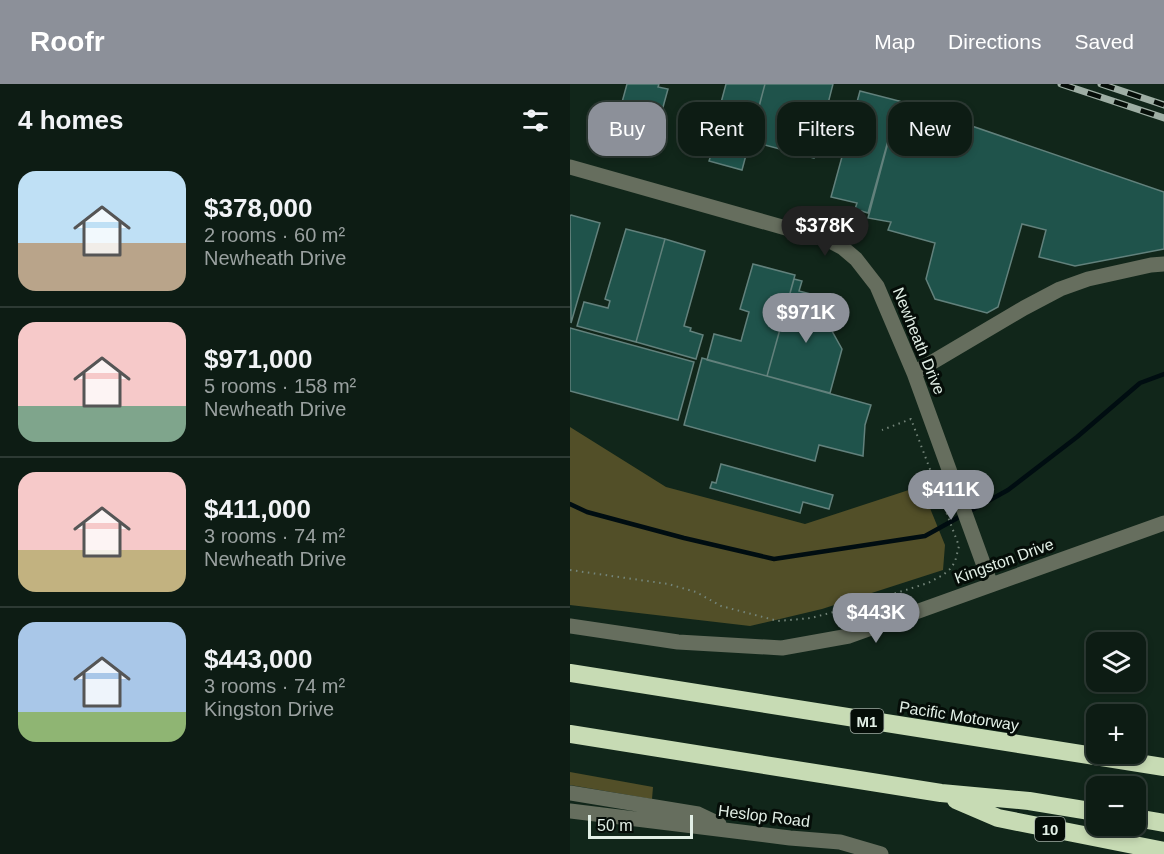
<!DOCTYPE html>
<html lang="en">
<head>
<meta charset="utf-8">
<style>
  body { margin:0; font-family:Helvetica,sans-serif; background:#1b2922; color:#f1f3f6; height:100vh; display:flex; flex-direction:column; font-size:22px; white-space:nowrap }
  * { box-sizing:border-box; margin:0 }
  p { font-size:20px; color:#9aa1a0 }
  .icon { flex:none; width:33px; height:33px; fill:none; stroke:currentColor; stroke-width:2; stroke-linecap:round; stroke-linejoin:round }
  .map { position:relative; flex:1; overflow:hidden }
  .side { display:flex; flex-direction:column; background:#0d1c14; width:570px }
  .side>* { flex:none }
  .hud { position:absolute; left:18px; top:18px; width:486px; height:54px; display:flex; gap:12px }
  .buttons { position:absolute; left:516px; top:548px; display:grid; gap:12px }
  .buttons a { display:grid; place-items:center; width:60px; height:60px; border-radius:12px; background:#0d1c14; box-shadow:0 3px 9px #0003,0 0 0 2px #2d3a34; font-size:30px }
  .scale { position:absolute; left:18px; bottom:15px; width:105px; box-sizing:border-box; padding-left:6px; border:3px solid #e2efe6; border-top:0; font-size:16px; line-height:21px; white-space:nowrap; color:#e2efe6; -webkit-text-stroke:4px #050d08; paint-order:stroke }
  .price { position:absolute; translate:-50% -51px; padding:0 14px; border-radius:21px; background:#8c9099; color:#fff; font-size:20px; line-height:39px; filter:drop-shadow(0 2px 3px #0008) }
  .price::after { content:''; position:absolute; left:50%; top:36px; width:18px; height:14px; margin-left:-9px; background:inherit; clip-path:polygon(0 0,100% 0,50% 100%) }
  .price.current { background:#222; color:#fff }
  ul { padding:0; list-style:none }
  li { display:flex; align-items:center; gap:18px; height:150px; padding:0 18px }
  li+li { border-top:2px solid #2d3a34 }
  li span { display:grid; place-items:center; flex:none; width:168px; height:120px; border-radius:18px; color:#555 }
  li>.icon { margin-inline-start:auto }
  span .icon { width:72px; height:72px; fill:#fffc; stroke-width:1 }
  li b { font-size:26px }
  h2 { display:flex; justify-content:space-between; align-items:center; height:72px; padding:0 18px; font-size:26px }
  .tag { padding:0 21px; border-radius:18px; background:#0d1c14; box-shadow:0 3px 9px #0003,0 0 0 2px #2d3a34; font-size:21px; line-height:54px }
  .tag.current { background:#8c9099; color:#fff }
  header { display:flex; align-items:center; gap:36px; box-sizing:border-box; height:84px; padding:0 30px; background:#8c9099; color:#fff }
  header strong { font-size:28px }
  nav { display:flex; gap:33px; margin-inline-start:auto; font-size:21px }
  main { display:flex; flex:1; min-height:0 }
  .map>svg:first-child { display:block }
  .forest { fill:#524f28 }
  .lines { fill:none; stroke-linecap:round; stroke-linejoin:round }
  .stream { stroke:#000d11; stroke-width:4.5 }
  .building { fill:#1f534b; stroke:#62817c; stroke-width:1.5 }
  .path { stroke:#74857a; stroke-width:2; stroke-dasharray:1.5 4.5; stroke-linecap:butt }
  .minor { stroke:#666e5e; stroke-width:15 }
  .highway { stroke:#c7dbb4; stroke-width:18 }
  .rail-casing { stroke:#9eaea4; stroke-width:7 }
  .rail { stroke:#050d08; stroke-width:4.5; stroke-dasharray:14; stroke-linecap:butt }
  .labels { text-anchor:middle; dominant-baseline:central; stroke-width:6; stroke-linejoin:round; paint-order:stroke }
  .shield { fill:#050d08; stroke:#a0aba3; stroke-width:1.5 }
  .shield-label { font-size:15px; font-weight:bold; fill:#e2efe6 }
  .street-label { font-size:16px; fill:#e2efe6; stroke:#050d08 }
</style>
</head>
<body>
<header>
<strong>Roofr</strong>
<nav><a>Map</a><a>Directions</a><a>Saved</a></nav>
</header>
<main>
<section class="side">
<h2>4 homes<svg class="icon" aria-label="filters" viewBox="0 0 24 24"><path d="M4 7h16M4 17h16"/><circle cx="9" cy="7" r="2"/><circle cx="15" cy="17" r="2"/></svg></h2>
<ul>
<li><span style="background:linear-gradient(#bfe0f5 60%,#b9a48a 0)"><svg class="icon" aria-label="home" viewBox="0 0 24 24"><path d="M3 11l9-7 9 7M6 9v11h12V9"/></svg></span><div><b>$378,000</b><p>2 rooms · 60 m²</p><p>Newheath Drive</p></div></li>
<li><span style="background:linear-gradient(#f6c9c9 70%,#7fa58c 0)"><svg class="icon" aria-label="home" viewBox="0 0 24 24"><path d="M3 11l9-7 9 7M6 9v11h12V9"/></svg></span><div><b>$971,000</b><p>5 rooms · 158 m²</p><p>Newheath Drive</p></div></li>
<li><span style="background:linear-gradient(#f6c9c9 65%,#c2b280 0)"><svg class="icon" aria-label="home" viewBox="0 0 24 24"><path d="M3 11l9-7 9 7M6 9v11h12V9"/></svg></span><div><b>$411,000</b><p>3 rooms · 74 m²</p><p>Newheath Drive</p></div></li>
<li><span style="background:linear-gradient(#a9c7e8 75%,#8fb573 0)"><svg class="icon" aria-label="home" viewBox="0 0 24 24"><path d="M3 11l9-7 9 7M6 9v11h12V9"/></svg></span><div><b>$443,000</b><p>3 rooms · 74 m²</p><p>Kingston Drive</p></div></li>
</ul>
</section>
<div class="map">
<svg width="594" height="770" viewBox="0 0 594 770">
  <rect width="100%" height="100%" fill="#11261a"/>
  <!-- forest -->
  <path class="forest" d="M0,343L96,403L235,440L351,402L375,461L373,486L252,525L180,542L0,521Z
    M0,688L83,703L82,715L0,701Z"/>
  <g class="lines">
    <!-- stream -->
    <path class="stream" d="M0,420L17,428L114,454L204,475L355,452L438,406L507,353L570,299L594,290"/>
  </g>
  <!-- building -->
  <path class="building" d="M57,0H89L88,3L98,5L85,52L75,49L72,59L43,51Z
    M156,0H195L172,86L139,77L142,68L138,67Z
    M195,0H263L244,74L180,57Z
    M290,7L329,17L298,129L285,125L287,119L261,113Z
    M329,17L594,108V165L505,182L469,173L476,146L452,140L428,223L417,229L365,215L356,195L365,159L318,146L321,138L298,134Z
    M1,131L30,139L1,239L0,132Z
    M56,145L95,155L66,258L7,242L14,218L38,224L40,217L35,215Z
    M95,155L135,167L114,242L121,244L120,247L133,251L126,275L66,258Z
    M183,180L225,191L197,292L137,276L144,250L171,257L179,228L170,225Z
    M224,195L232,197L229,207L256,214L250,236L263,240L262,247L272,265L260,309L197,292Z
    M0,244L124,278L108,336L0,307Z
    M132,274L301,321L295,341L293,372L249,361L245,377L114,341Z
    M151,380L263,411L259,425L233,418L230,429L140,404L142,398L146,399Z"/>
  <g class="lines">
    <!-- path -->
    <path class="path" d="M0,486L98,500L126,508L151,522L208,537L220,536L241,534L275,525L358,499L373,491L380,485L385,478L389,462L341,335L312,346"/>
    <!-- minor -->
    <path class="minor" d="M0,83L258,156L273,164L286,175L307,202L344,289L421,501
      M344,289L454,224L490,205L518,195L581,181L594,180
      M0,542L108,558L212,564L279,552L594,439
      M0,709L128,730L149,740
      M0,727L220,754L270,758L311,770"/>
    <!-- highway -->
    <path class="highway" d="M0,589L594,683
      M0,650L371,709L459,717L526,728
      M386,716L428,734L594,767
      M566,734L594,739"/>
    <!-- rail casing -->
    <g class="rail-casing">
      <path id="rail" d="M491,0L594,34
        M531,0L594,21"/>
    </g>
    <!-- rail -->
    <use href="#rail" class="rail"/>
  </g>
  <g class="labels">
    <!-- shield labels -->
    <g class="shield">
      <rect x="280.5" y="625" width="33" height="24" rx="4.5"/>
      <rect x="465" y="733" width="30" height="24" rx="4.5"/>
    </g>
    <g class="shield-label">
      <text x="297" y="637">M1</text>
      <text x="480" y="745">10</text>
    </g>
    <!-- street labels -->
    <g class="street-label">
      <text transform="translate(349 257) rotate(68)">Newheath Drive</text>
      <text transform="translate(434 477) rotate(-20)">Kingston Drive</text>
      <text transform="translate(389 632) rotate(9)">Pacific Motorway</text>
      <text transform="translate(194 732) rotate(7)">Heslop Road</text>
    </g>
  </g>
</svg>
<div class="buttons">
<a><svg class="icon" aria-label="layers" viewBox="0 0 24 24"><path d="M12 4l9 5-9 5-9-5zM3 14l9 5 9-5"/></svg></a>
<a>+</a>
<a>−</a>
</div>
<div class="scale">50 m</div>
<b class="price current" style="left:255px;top:173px">$378K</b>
<b class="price" style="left:236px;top:260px">$971K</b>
<b class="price" style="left:381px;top:437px">$411K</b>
<b class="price" style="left:306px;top:560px">$443K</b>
<div class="hud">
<a class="tag current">Buy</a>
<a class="tag">Rent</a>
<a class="tag">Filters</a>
<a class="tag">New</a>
</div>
</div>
</main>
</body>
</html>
